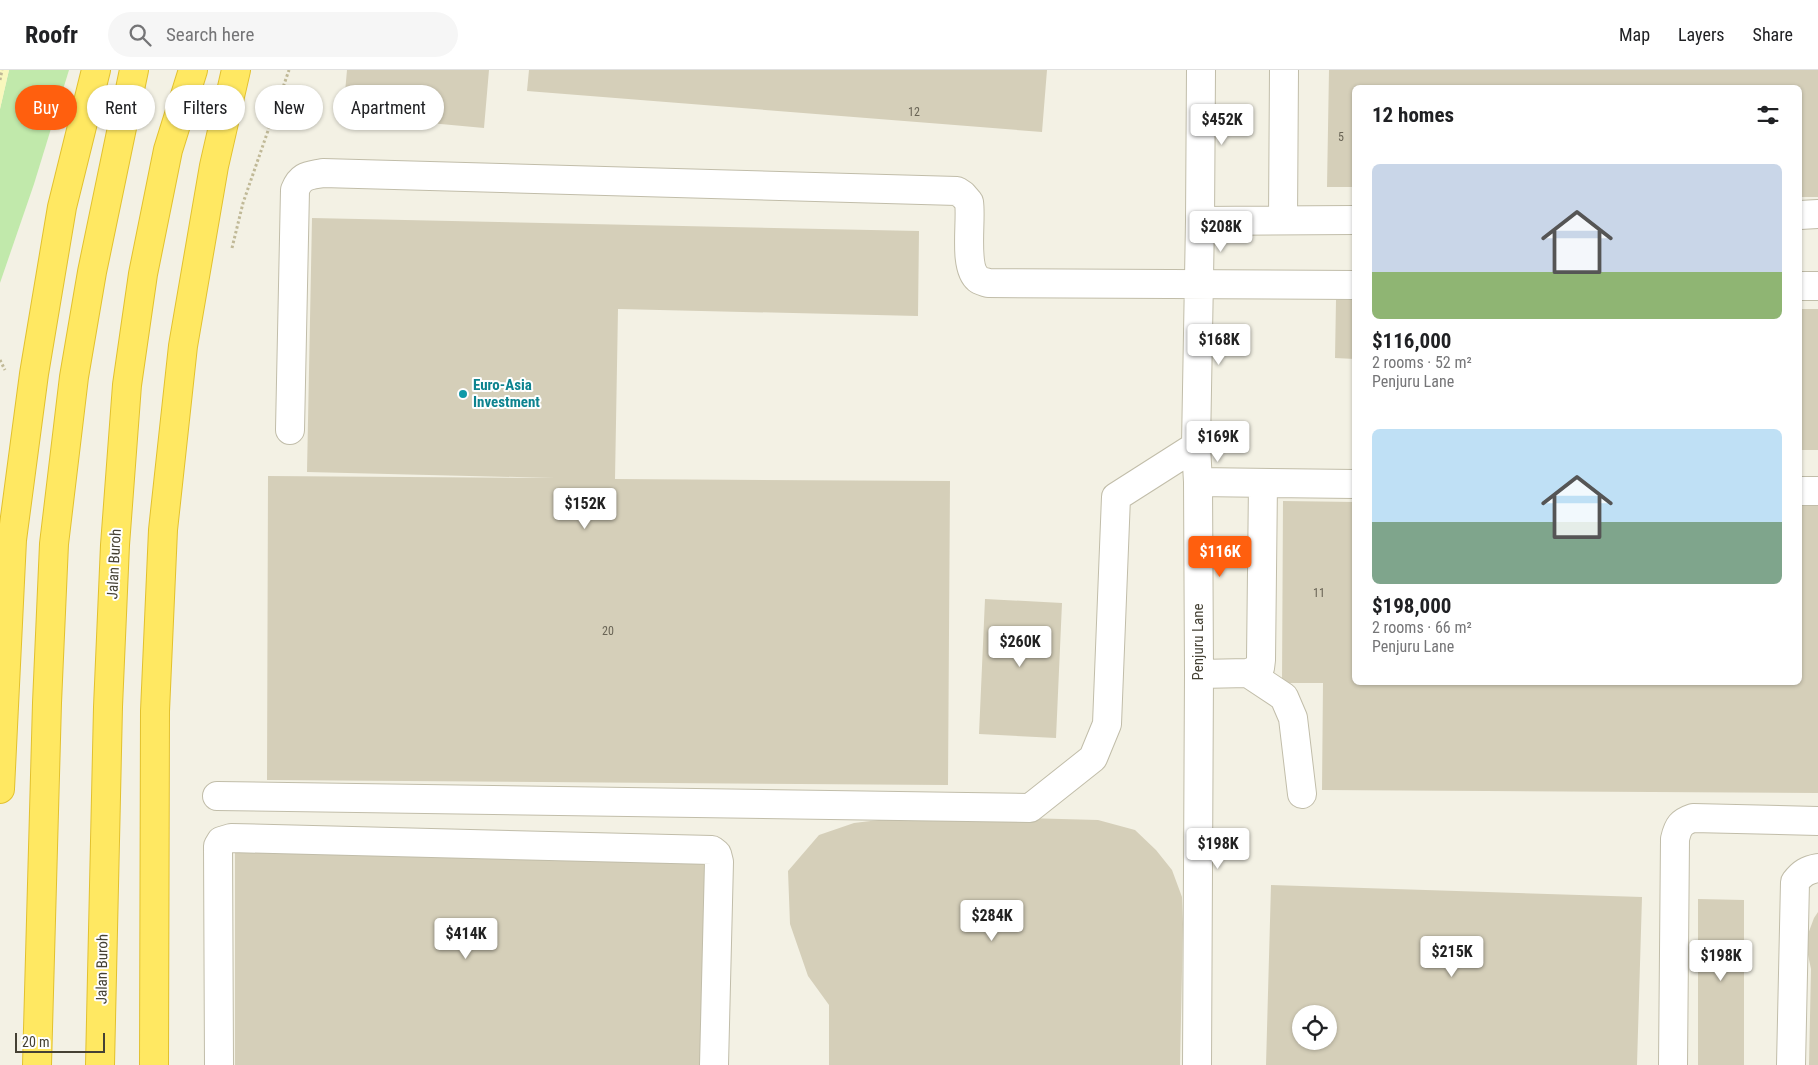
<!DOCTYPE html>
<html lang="en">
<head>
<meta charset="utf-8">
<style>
  body { margin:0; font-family:"Roboto Condensed",sans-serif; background:#f6f6f6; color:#202124; height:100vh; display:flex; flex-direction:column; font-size:19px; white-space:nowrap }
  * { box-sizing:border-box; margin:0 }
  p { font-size:16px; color:#757577 }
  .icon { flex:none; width:28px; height:28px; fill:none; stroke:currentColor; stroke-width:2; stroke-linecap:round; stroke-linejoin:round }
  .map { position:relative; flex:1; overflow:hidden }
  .details { position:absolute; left:1352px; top:15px; width:450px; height:600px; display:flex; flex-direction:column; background:#fff; border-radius:8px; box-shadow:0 1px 4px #0004 }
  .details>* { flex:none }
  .guide { position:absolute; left:15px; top:15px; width:475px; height:45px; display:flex; gap:10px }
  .controls { position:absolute; left:1292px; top:935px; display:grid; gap:10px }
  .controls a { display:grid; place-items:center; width:45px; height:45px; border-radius:50%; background:#fff; box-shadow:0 1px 4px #0004; font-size:25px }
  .scale { position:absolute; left:15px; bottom:12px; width:90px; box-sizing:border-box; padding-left:5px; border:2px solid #454134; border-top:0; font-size:14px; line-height:18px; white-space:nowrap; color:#454134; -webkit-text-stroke:4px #fff; paint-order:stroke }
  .price { position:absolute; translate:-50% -42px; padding:0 11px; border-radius:5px; background:#fff; color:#222; font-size:16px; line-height:32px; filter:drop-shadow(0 1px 2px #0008) }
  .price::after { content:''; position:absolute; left:50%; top:30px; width:15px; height:11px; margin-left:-8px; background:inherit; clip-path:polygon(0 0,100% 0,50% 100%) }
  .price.selected { background:#ff5f0e; color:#fff }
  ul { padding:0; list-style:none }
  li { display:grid; align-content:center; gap:10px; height:265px; padding:0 20px }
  li span { display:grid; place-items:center; height:155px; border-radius:8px; color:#555 }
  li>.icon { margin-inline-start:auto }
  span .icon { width:90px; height:90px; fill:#fffc; stroke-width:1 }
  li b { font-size:21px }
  h2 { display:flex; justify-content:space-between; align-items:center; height:60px; padding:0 20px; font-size:21px }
  .pill { padding:0 18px; border-radius:22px; background:#fff; box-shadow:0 1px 4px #0004; font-size:18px; line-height:45px }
  .pill.selected { background:#ff5f0e; color:#fff }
  header { display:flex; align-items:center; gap:30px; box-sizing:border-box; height:70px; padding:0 25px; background:#fff; border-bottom:1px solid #e0e0e0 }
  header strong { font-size:24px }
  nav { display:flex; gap:28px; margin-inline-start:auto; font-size:18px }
  .search { width:350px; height:45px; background:#f6f6f6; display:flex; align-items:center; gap:12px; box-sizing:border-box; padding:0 18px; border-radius:28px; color:#757577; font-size:19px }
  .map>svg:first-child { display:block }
  .green { fill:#c1e9ab }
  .sand { fill:#f9f8bd }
  .building { fill:#d5cfb9; fill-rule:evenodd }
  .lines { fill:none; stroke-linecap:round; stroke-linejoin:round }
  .minor-casing { stroke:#c1bda9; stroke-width:30 }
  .highway-casing { stroke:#e2c12e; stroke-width:30 }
  .path { stroke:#c0b997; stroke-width:3; stroke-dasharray:2.5 2.5; stroke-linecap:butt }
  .minor { stroke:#fff; stroke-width:28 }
  .highway { stroke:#ffe862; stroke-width:28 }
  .culture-dot { fill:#0f9aa8; stroke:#fff; stroke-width:2 }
  .labels { text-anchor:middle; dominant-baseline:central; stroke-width:4; stroke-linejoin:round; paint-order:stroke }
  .number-label { font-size:12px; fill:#696455 }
  .culture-label { font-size:15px; font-weight:bold; fill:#0d838f; stroke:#fff; text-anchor:start }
  .street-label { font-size:15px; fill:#454134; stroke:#fff }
</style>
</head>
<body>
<header>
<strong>Roofr</strong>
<div class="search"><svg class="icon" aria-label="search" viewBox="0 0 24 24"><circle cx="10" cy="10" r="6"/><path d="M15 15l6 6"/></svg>Search here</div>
<nav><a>Map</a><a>Layers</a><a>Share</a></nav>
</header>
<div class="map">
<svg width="1818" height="995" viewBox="0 0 1818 995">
  <rect width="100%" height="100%" fill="#f3f1e4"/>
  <!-- green -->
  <path class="green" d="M9,0H69L34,114L0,213V39Z"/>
  <!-- sand -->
  <path class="sand" d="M0,0H9L0,39Z"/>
  <!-- building -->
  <path class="building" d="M347,0H489L484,58L343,45Z
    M529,0H1047L1042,62L527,21Z
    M1329,0H1818V127H1800V18H1355V117H1327Z
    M312,148L919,161L918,246L618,239L615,409L950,411L948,715L267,710L268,406L555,408L307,402Z
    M1336,230H1355V289L1335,288Z
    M1800,239H1818V380H1800Z
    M1283,431L1355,432V612H1800V434H1818V723L1322,720L1323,613H1282Z
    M985,529L1062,533L1056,668L979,664Z
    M920,745L1098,750L1135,760L1156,780L1172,800L1182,827L1183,854L1180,995H829V935L808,906L790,854L788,801L819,765L854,753Z
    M235,777L705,792L700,995H235Z
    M1271,815L1642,827L1637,995H1266ZM1301,944H1329V971H1301Z
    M1698,829L1744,830V995H1698Z
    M1818,842V995H1809L1811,899L1807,880L1808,864L1814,848Z"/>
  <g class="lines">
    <!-- minor casing -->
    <g class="minor-casing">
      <path id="minor" d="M1800,145L1818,144
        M1283,150L1284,0
        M1200,151L1355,150
        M1800,216H1818
        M290,360L295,120C301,105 308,106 323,103L957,121L963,125L969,132C972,150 963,197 978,209C980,211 985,212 988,213L1355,215
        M1198,412L1355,414
        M1800,421H1818
        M1248,603L1284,627L1293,648L1302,724
        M1199,604L1248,603L1260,598L1261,590L1263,413
        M217,726L1030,738L1093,688L1107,654L1116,427L1196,376
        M219,995L218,776L221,771L231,768L712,780L717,784L719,792L714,995
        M1197,995L1199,604L1198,412L1196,376L1200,151L1201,0
        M1673,995L1675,769C1678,756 1681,752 1693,748L1818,751
        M1791,995L1795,812C1802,803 1807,800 1818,798"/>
    </g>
    <!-- highway casing -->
    <g class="highway-casing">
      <path id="highway" d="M0,719L12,470L34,304L62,137L96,0
        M37,995L47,633L54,474L74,307L92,202L134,0
        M100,995L108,637L115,475L127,315L143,204L168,80L193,0
        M154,995L155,641L163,460L183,276L214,96L236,0"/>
    </g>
    <!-- path -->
    <path class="path" d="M0,10L2,0
      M232,178L243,133L289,0
      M0,290L5,300"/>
    <!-- minor -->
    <use href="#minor" class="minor"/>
    <!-- highway -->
    <use href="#highway" class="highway"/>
  </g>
  <!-- markers -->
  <circle class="culture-dot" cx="463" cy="324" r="5"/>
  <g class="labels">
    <!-- number labels -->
    <g class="number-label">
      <text x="914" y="42">12</text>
      <text x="1341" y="67">5</text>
      <text x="1319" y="523">11</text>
      <text x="608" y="561">20</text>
    </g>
    <!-- culture labels -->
    <g class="culture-label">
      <text x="473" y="315">Euro-Asia<tspan x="473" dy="17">Investment</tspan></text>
    </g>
    <!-- street labels -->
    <g class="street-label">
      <text transform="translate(114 494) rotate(-87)">Jalan Buroh</text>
      <text transform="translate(1198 572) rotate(-90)">Penjuru Lane</text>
      <text transform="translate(102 899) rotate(-89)">Jalan Buroh</text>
    </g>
  </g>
</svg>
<div class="controls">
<a><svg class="icon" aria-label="locate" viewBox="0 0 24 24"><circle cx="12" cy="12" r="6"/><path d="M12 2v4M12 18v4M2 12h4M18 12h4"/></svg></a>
</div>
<div class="scale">20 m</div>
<b class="price" style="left:1222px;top:76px">$452K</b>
<b class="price" style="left:1221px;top:183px">$208K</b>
<b class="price" style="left:1219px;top:296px">$168K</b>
<b class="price" style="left:1218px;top:393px">$169K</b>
<b class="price" style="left:585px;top:460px">$152K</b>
<b class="price selected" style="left:1220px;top:508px">$116K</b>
<b class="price" style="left:1020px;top:598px">$260K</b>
<b class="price" style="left:1218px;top:800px">$198K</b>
<b class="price" style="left:992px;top:872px">$284K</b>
<b class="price" style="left:466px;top:890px">$414K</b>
<b class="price" style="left:1452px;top:908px">$215K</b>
<b class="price" style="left:1721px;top:912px">$198K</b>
<div class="guide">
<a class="pill selected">Buy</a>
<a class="pill">Rent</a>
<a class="pill">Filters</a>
<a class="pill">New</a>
<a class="pill">Apartment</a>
</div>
<section class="details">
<h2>12 homes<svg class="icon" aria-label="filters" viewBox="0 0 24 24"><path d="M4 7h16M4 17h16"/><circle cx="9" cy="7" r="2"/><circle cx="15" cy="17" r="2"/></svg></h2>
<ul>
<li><span style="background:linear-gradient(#c9d6e8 70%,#8fb573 0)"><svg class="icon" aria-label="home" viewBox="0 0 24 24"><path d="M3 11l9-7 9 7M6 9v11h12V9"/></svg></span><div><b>$116,000</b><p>2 rooms · 52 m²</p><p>Penjuru Lane</p></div></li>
<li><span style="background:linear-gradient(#bfe0f5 60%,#7fa58c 0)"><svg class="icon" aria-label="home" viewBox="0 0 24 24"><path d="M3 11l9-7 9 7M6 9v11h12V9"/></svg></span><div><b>$198,000</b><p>2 rooms · 66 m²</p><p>Penjuru Lane</p></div></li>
</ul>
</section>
</div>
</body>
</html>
